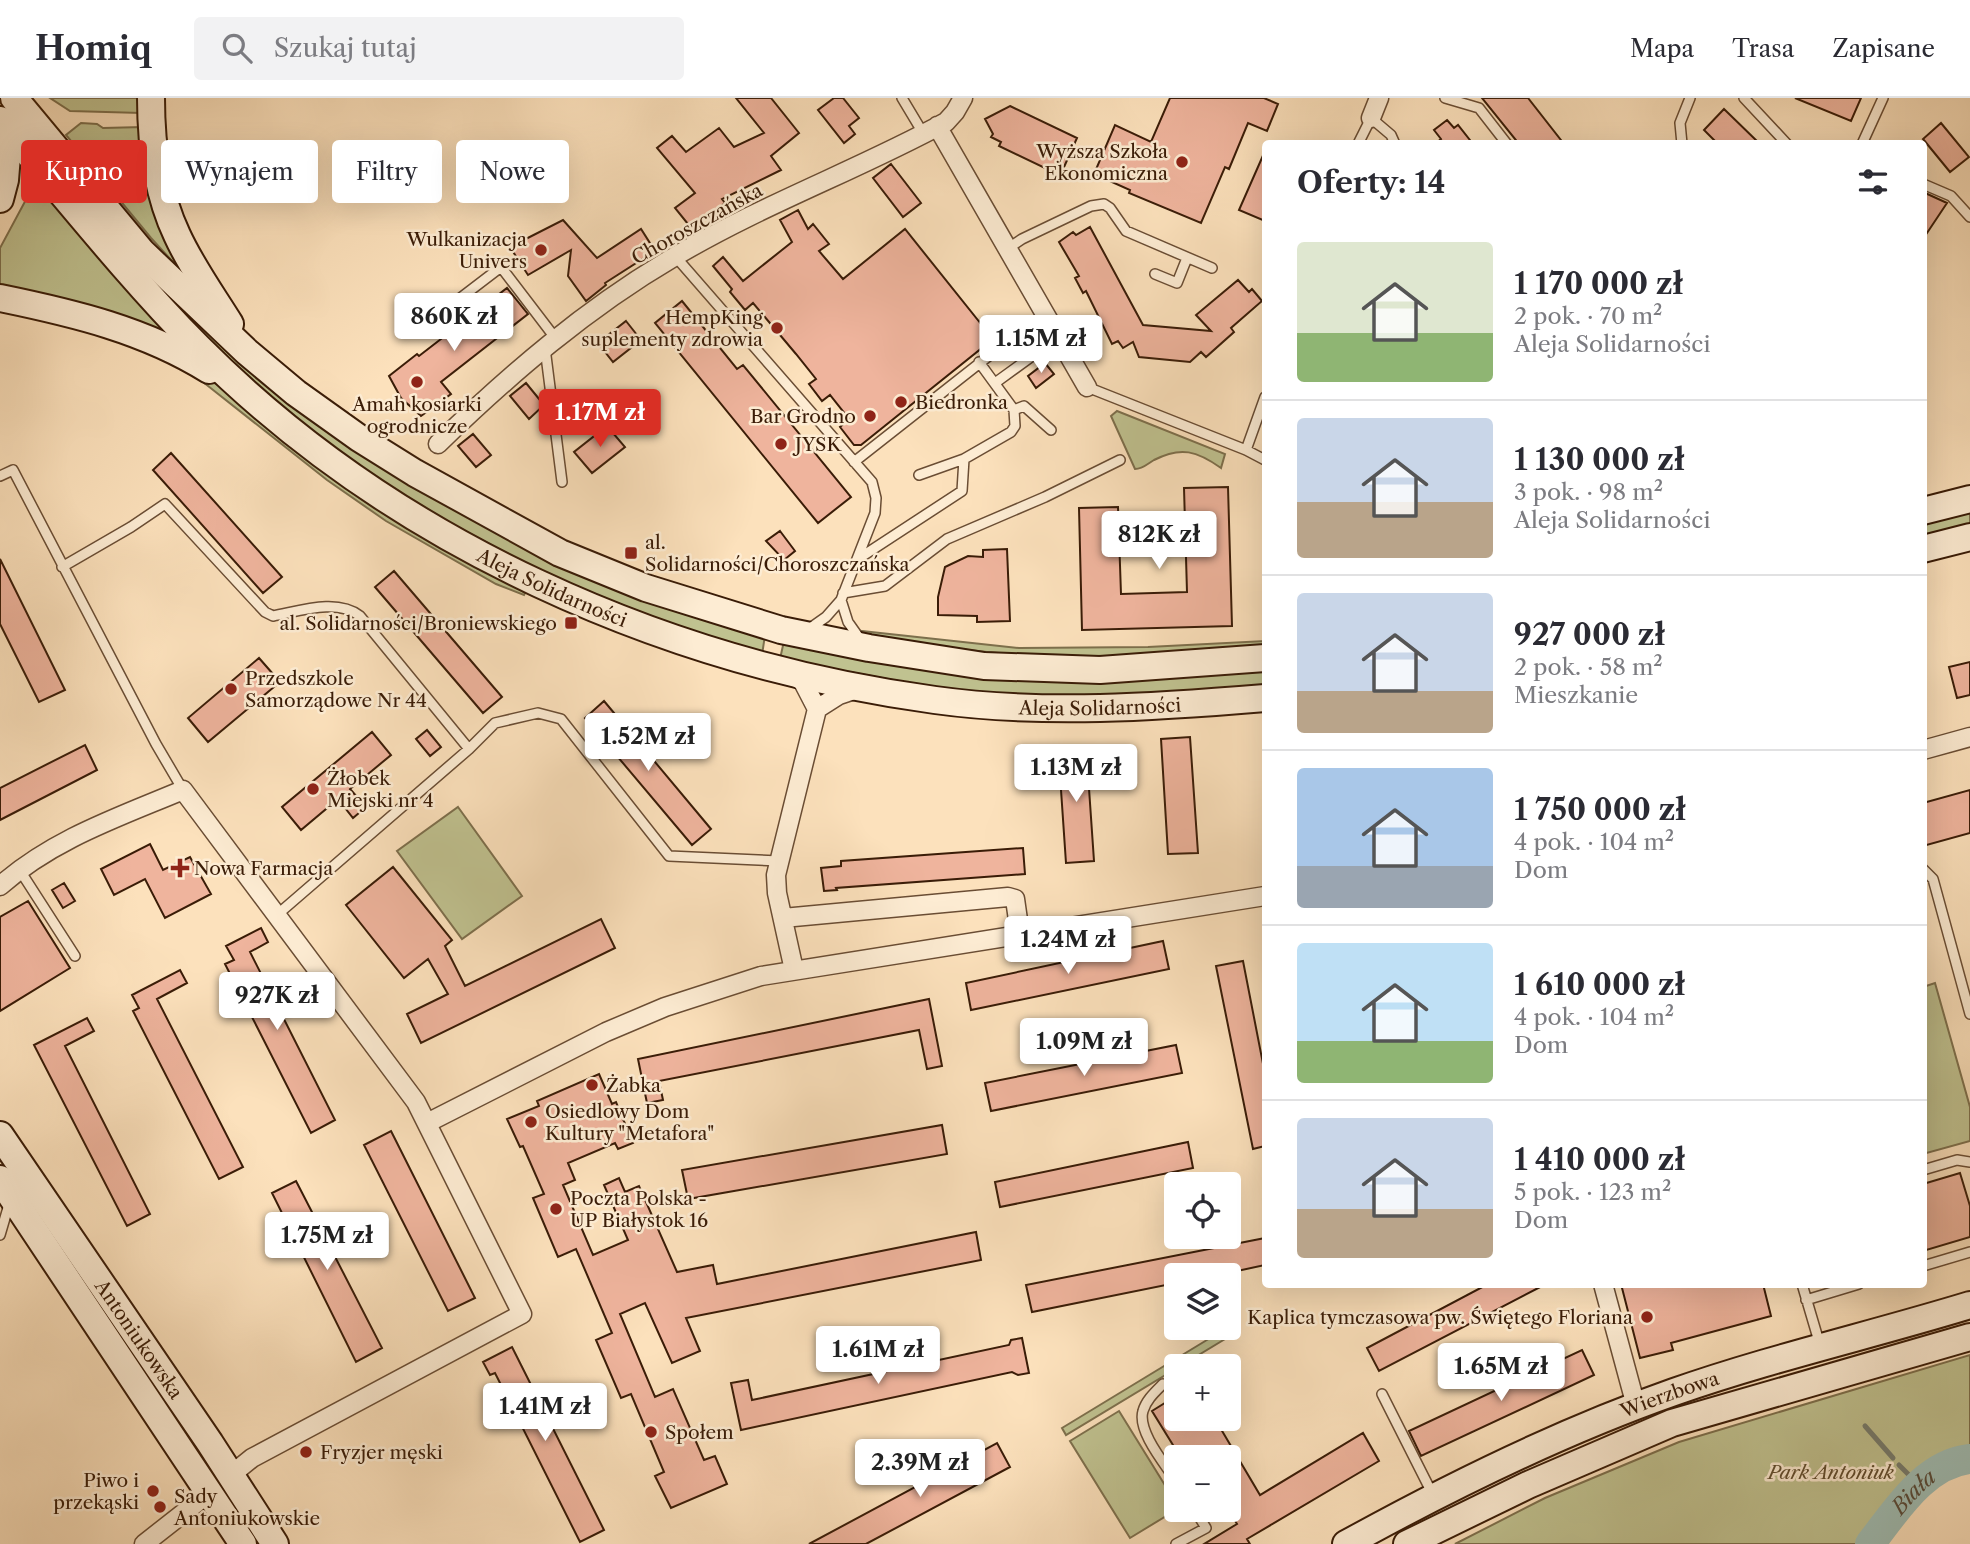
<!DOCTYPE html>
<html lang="pl">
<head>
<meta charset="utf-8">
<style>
  body { margin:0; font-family:"Libre Caslon Text",serif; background:#f2f2f3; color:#2b2b33; height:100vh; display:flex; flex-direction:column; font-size:26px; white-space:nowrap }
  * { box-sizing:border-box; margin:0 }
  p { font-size:23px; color:#7c7c81 }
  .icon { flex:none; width:38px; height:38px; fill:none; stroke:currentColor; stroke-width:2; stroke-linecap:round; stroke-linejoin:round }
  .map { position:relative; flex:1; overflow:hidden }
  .details { position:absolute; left:1262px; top:42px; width:665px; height:1148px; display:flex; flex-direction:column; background:#fff; border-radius:7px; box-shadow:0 7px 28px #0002 }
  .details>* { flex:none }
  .banner { position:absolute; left:21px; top:42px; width:665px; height:63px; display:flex; gap:14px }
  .tools { position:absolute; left:1164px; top:1074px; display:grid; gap:14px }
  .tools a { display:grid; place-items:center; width:77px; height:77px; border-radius:7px; background:#fff; box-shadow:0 7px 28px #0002; font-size:35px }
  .price { position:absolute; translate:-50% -60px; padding:0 16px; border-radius:7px; background:#fff; color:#222; font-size:23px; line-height:46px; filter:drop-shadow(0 2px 4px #0008) }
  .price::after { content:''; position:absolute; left:50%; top:42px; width:21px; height:16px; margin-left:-10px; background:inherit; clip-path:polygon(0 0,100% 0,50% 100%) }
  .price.active { background:#d93025; color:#fff }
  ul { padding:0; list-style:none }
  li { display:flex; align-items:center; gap:21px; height:175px; padding:0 35px }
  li+li { border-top:2px solid #e1e1e2 }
  li span { display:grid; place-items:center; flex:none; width:196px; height:140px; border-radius:7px; color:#555 }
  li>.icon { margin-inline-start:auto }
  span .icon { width:84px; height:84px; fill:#fffc; stroke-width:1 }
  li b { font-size:30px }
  h2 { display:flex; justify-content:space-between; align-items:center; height:84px; padding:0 35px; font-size:30px }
  .chip { padding:0 24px; border-radius:7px; background:#fff; box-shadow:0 7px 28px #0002; font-size:24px; line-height:63px }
  .chip.active { background:#d93025; color:#fff }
  header { display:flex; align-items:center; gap:42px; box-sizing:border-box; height:98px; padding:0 35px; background:#fff; border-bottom:2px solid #e1e1e2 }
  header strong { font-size:33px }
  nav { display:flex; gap:38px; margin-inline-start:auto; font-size:24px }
  .search { width:490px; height:63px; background:#f2f2f3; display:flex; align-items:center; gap:18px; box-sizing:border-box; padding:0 24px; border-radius:7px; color:#7c7c81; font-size:26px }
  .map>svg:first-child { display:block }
  .green { fill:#c0c290; stroke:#7d6f4c; stroke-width:2 }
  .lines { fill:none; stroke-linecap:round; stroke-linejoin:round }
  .stream { stroke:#777d6f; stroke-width:5 }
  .river { stroke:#9fbdb4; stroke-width:30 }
  .building { fill:#efb49d; stroke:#3a1c07; stroke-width:2 }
  .service-casing { stroke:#6a4d34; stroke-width:12 }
  .minor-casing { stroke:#6a4d34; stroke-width:21 }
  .secondary-casing { stroke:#3a1c07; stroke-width:30 }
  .service { stroke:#fdecd3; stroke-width:9 }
  .minor { stroke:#fdecd3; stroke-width:18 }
  .secondary { stroke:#fdecd3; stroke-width:26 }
  .poi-dot { fill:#8f2418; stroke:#fdecd3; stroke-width:2.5 }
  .labels { text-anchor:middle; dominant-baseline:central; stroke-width:5; stroke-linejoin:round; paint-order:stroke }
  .poi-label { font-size:19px; fill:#3a1c07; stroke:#fdecd3; text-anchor:start }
  .street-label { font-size:19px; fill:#3a1c07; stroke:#fdecd3 }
  .park-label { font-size:19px; font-style:italic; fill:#624e30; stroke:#fdecd3 }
  .water-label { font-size:21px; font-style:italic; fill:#584c3b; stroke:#fdecd3 }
</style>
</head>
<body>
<header>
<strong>Homiq</strong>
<div class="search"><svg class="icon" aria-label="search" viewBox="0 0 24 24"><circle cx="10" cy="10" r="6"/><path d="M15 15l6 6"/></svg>Szukaj tutaj</div>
<nav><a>Mapa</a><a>Trasa</a><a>Zapisane</a></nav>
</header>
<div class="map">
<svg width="1970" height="1446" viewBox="0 0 1970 1446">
  <rect width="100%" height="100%" fill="#fce1bc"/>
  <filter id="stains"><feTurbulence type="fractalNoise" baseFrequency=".00286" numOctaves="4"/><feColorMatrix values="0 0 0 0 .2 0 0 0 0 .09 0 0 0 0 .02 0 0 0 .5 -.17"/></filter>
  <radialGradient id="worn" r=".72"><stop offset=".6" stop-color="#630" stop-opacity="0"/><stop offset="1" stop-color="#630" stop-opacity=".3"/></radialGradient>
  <!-- green -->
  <path class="green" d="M50,0H141V15L70,13Z
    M81,25L97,26L103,30L143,29L206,200L151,140L66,37Z
    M36,83L184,248L0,190V150Z
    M163,189L385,368L765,537L762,557L722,545L559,483L392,394L304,329L229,263L160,192Z
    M92,228L187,268L235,298L525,495L524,497L496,486L386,423L327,382L203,284L149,253Z
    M1117,313L1225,356L1221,370C1197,353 1181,348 1154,362C1147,366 1143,371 1135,371L1111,318Z
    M1970,410V429L1923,442V422Z
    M862,533L1019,550L1148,549L1265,543V549C1186,555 1105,561 1025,557C974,554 922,547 871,540Z
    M784,543L914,568L1265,570V590L1133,599L1015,597L936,590L780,561Z
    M458,709L522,798L462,841L397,753Z
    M1935,885L1970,1009V1043L1923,1056V889Z
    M1225,1231L1230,1238L1066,1337L1062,1330Z
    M1970,1257V1362L1944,1367L1924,1378L1865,1446H1455L1545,1400L1679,1344Z
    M1119,1313L1176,1405V1412L1130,1440L1070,1343Z"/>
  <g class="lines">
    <!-- stream -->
    <path class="stream" d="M1865,1328L1893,1360
      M1899,1367L1919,1387"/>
    <!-- river -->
    <path class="river" id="s1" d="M1870,1446C1896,1413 1924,1366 1970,1361"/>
  </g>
  <!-- building -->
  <path class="building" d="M736,0H771L799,35L771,58L781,72L722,101L725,105L692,131L675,110L695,95L657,50L672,38L686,54L719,30L734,49L764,35Z
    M834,0H843L859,20L849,28L855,36L844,45L818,12Z
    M1170,0H1264L1278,6L1267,33L1248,25L1229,71L1225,69L1201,125L1129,95L1130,92L1094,76L1115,27L1151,44Z
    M1482,0H1528L1564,46H1519Z
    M1795,0H1861L1851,23Z
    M1010,8L1077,40L1064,69L1049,72L999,48L1001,44L991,39L993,36L985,21Z
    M1724,11L1760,46H1718L1704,32Z
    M1447,22L1454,30L1458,27L1473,46H1435L1441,41L1434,32Z
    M1941,25L1969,59L1950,74L1923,41Z
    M1265,53V123L1239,112Z
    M891,66L921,105L903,119L873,80Z
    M1923,94L1947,105L1923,141Z
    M798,112L808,131L813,126L829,146L819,153L843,181L905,131L993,241L861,347H854L840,329L849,321L830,297L822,303L809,286L816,281L796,256L753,205L745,212L730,194L732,191L713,168L723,159L743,183L792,144L780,122Z
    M563,122L597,160L641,131L655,153L605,185L606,187L586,203L568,178L571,152L528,177L510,149Z
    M1090,129L1143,227L1211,233L1196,217L1238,182L1249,194L1252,191L1262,203L1231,230L1234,234L1206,259L1201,254L1190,264L1139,259L1133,244L1123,250L1118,243L1112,246L1086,193L1083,195L1075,180L1079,178L1059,144L1073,134L1076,137Z
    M507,190L528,216L441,284L451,296L421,318L401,300L389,278L417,256L419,258Z
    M682,203L737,271L743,267L851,399L818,425L655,225Z
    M626,223L641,242L613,264L598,245Z
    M1045,265L1054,276L1036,290L1028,278Z
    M526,285L544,307L529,321L510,298Z
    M607,328L625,349L592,375L574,354Z
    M473,336L491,357L476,369L458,348Z
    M171,355L282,479L263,495L153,372Z
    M1228,389L1232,528L1082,532L1079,410L1118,409L1121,496L1187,494L1184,390Z
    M780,433L795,453L784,462L766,443Z
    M1007,451L1010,523L977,524V518L938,517V499L945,469L968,458L983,459V452Z
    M0,461L65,592L39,604L0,526Z
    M394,473L502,599L483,615L375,489Z
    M259,560L280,584L208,644L188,620Z
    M1970,564V597L1957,600L1949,569Z
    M604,603L711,731L692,747L585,620Z
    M427,632L441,649L430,658L416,641Z
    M372,634L391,657L350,691L366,709L353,720L338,701L301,732L282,709Z
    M1190,639L1198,755L1168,756L1161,641Z
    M85,647L97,672L0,722V690Z
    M1072,647H1086L1094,763L1066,765L1058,648Z
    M1970,692V735L1923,748V705Z
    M150,746L163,772L190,759L211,796L165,820L145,781L114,797L101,771Z
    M1023,750L1025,776L836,790L837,792L824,793L821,770L841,768V763Z
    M393,769L452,842L445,848L465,888L601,821L615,850L421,945L407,916L448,896L428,861L404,880L346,807Z
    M64,785L75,803L63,810L52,792Z
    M28,803L70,870L0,913V819Z
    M261,830L268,844L250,854L335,1022L311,1035L225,866L234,862L226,848Z
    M1163,843L1169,871L971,912L966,885Z
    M1243,863L1265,976V1048L1253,1051L1216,868Z
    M180,872L187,885L157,901L243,1069L219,1081L133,913L139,910L132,897Z
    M929,901L942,968L927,971L919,932L659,983L663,1002L647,1005L638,961Z
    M87,920L94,933L65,948L150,1116L127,1128L34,947Z
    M1176,947L1182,975L991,1013L985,985Z
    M599,976L612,1006L616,1004L633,1045L618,1051L615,1045L568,1065L575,1082L563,1087L593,1157L628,1142L604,1087L619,1080L625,1094L639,1088L677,1174L713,1167L717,1186L976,1134L981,1162L686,1220L700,1253L672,1265L645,1205L620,1216L655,1299L673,1291L704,1362L715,1358L727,1386L671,1410L655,1378L664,1374L631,1296L621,1300L596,1242L612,1235L576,1151L558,1159L533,1100L544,1096L523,1048L520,1049L507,1021L539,1008L537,1003Z
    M942,1027L947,1056L688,1101L682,1072Z
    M391,1033L475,1200L448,1213L364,1047Z
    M1188,1044L1193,1070L1000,1109L995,1084Z
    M1960,1075L1970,1108V1139L1923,1153V1086Z
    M296,1083L382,1250L356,1264L272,1095Z
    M1265,1140V1167L1214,1178H1176V1185L1032,1214L1026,1187Z
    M1488,1186H1546L1379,1273L1367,1250Z
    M1621,1186H1763L1771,1218L1671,1245L1673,1252L1640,1260Z
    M1022,1240L1029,1275L1018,1277L1012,1274L741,1332L731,1285L748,1282L752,1302L1009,1247L1011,1242Z
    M512,1249L604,1432L580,1444L495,1275L490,1277L483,1264Z
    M1582,1252L1594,1277L1421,1358L1409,1333Z
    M1176,1298V1321H1215L1260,1397L1363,1335L1379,1363L1247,1441L1250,1446H1204L1237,1426L1228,1412V1360H1181L1152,1313Z
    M997,1345L1010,1369L866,1446H809Z"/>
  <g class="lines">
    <!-- service casing -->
    <g class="service-casing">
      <path id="service" d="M902,0L923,35
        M1445,0L1479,10L1507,46
        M1744,0L1787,46
        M1358,46L1371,20L1391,37L1395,46
        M1682,46L1680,25L1690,0
        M1862,46L1883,0
        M1923,86L1951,98L1970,119
        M1007,151L1022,141L1091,108L1104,106L1110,110L1126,133L1212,170
        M675,158L872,384L876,400L875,415L841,502L826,519L809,531
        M1155,176L1177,185L1187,160
        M429,224L501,169L556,241
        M545,250L562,384
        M979,264L1014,312L1024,308L1051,332
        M995,285L1057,240
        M1087,289L1246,352L1265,362
        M1246,352L1265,299
        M854,364L1004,246
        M919,377L964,361
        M0,378L13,372L156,646L183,692
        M858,461L962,393L964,361L1011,334L1015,328L1014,312
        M62,469L131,429L165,406L265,514L273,518C300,513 337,500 360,518L469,651
        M843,495L885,488L947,441L1045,399L1120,362
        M841,502L848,524L860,541
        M19,771L75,858
        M1923,771L1933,781L1970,916
        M278,816L469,651L495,625L538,615L561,621L669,758L779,763
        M1923,1072L1957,1062L1970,1064
        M0,1137L10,1103
        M1923,1168L1970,1154
        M1802,1186L1820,1247
        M1806,1202L1859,1186
        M1163,1286C1155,1294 1146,1302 1143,1313C1137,1333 1165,1366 1176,1383
        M1382,1296L1433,1397
        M1176,1446L1206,1430L1195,1412"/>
    </g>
    <!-- minor casing -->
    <g class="minor-casing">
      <path id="minor" d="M1371,20L1379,0
        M937,28L1087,289
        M438,346C510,276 587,210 674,159C761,107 858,72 946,24L955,14L963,0
        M792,576L803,584L817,611L776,777L777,795L794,872
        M817,611L839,597L857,591
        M1923,652L1970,639
        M0,788C53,741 119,719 183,692L416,1004L522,1216L252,1360L231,1377
        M783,820L1008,799L1015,801L1020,836
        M427,1025L606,934L665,909L761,878L1265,798
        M1603,1186L1636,1308
        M144,1446L209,1395"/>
    </g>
    <!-- secondary casing -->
    <g class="secondary-casing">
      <g id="secondary">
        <path d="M14,0L142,154L247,254L296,295L359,340L415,375L560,455L646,490L781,532L869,550L984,568L1100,572L1265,560"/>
        <path d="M151,0C151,47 157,95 177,137C191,168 212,197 230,226"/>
        <path id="s2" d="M0,22C65,98 128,178 198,249C393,445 663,565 935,602C1044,617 1156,609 1265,600"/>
        <path d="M0,101L5,82L9,33"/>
        <path d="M0,200C73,215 145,232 209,272"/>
        <path d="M1923,413L1970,401"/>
        <path d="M1923,451L1970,439"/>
        <path id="s3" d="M0,1037L210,1345L275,1446"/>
        <path d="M0,1081L243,1446"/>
        <path id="s4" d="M1346,1446C1451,1388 1560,1334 1674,1294C1771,1260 1872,1237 1970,1207"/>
        <path d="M1407,1446L1528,1387L1672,1325L1970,1239"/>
      </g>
    </g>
    <!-- service -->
    <use href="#service" class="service"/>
    <!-- minor -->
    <use href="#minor" class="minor"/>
    <!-- secondary -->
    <use href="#secondary" class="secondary"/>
  </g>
  <!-- markers -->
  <g class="poi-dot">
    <circle cx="1182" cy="64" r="7"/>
    <circle cx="541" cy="152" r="7"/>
    <circle cx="777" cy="230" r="7"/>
    <circle cx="417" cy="284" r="7"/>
    <circle cx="901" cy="304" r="7"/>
    <circle cx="870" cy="318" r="7"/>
    <circle cx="781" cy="346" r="7"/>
    <rect x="624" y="448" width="14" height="14" rx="3.5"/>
    <rect x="564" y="518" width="14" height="14" rx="3.5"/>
    <circle cx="231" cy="591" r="7"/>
    <circle cx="313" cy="691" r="7"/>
    <path d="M176.5 759.5h7v7h7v7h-7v7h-7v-7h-7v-7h7z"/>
    <circle cx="592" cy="987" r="7"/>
    <circle cx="531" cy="1024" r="7"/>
    <circle cx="556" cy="1111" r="7"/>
    <circle cx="1647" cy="1219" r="7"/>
    <circle cx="651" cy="1334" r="7"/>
    <circle cx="306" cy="1354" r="7"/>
    <circle cx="153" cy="1393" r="7"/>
    <circle cx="160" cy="1409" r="7"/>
  </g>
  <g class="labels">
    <!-- poi labels -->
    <g class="poi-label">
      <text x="1168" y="53" text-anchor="end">Wyższa Szkoła<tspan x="1168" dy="22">Ekonomiczna</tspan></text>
      <text x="527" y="141" text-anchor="end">Wulkanizacja<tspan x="527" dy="22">Univers</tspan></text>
      <text x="763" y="219" text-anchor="end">HempKing<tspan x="763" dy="22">suplementy zdrowia</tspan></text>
      <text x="915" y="304">Biedronka</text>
      <text x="417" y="306" text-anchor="middle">Amah kosiarki<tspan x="417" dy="22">ogrodnicze</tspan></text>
      <text x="856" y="318" text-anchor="end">Bar Grodno</text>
      <text x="795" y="346">JYSK</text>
      <text x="645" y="444">al.<tspan x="645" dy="22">Solidarności/Choroszczańska</tspan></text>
      <text x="557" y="525" text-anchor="end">al. Solidarności/Broniewskiego</text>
      <text x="245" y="580">Przedszkole<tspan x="245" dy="22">Samorządowe Nr 44</tspan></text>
      <text x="327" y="680">Żłobek<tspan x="327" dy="22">Miejski nr 4</tspan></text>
      <text x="194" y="770">Nowa Farmacja</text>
      <text x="606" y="987">Żabka</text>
      <text x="545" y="1013">Osiedlowy Dom<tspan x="545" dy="22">Kultury "Metafora"</tspan></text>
      <text x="570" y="1100">Poczta Polska -<tspan x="570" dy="22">UP Białystok 16</tspan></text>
      <text x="1633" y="1219" text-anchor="end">Kaplica tymczasowa pw. Świętego Floriana</text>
      <text x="665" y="1334">Społem</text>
      <text x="320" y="1354">Fryzjer męski</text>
      <text x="139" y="1382" text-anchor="end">Piwo i<tspan x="139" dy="22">przekąski</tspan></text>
      <text x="174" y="1398">Sady<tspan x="174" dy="22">Antoniukowskie</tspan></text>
    </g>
    <!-- street labels -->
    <g class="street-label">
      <text transform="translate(697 126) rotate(-29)">Choroszczańska</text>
      <text stroke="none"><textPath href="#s2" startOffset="732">Aleja Solidarności</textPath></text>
      <text stroke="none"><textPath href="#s2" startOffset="1298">Aleja Solidarności</textPath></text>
      <text stroke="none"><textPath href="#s3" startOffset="247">Antoniukowska</textPath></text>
      <text stroke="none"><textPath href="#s4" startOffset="357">Wierzbowa</textPath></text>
    </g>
    <!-- park labels -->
    <g class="park-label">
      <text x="1831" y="1374">Park Antoniuk</text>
    </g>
    <!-- water labels -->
    <g class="water-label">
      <text stroke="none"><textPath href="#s1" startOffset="68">Biała</textPath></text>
    </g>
  </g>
  <rect width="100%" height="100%" filter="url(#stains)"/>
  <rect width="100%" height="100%" fill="url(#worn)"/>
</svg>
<div class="tools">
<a><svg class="icon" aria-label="locate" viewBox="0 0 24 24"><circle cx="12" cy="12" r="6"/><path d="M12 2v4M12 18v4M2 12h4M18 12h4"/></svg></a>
<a><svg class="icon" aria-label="layers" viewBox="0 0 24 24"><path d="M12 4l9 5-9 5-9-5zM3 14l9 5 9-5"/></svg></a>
<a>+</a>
<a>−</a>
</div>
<b class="price" style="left:454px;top:255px">860K zł</b>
<b class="price" style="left:1041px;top:277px">1.15M zł</b>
<b class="price active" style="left:600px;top:351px">1.17M zł</b>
<b class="price" style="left:1159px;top:473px">812K zł</b>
<b class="price" style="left:648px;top:675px">1.52M zł</b>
<b class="price" style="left:1076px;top:706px">1.13M zł</b>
<b class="price" style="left:1068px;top:878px">1.24M zł</b>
<b class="price" style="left:277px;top:934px">927K zł</b>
<b class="price" style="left:1084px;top:980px">1.09M zł</b>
<b class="price" style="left:327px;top:1174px">1.75M zł</b>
<b class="price" style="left:878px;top:1288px">1.61M zł</b>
<b class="price" style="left:1501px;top:1305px">1.65M zł</b>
<b class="price" style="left:545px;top:1345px">1.41M zł</b>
<b class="price" style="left:920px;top:1401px">2.39M zł</b>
<div class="banner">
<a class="chip active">Kupno</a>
<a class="chip">Wynajem</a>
<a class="chip">Filtry</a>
<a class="chip">Nowe</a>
</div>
<section class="details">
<h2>Oferty: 14<svg class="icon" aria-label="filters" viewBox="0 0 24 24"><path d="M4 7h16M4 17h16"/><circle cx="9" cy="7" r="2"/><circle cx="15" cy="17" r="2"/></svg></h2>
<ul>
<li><span style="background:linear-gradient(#dfe7d0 65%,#8fb573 0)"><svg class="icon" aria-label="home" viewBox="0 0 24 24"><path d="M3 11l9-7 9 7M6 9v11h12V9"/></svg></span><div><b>1 170 000 zł</b><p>2 pok. · 70 m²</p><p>Aleja Solidarności</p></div></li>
<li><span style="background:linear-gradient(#c9d6e8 60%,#b9a48a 0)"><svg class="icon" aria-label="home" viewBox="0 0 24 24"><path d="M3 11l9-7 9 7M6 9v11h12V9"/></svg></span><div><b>1 130 000 zł</b><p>3 pok. · 98 m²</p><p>Aleja Solidarności</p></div></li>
<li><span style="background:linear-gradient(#c9d6e8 70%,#b9a48a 0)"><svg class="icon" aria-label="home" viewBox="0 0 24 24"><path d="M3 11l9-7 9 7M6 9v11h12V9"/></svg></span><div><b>927 000 zł</b><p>2 pok. · 58 m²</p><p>Mieszkanie</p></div></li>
<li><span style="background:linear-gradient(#a9c7e8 70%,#9aa5b1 0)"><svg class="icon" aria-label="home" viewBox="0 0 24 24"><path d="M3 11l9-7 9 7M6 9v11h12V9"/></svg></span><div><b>1 750 000 zł</b><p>4 pok. · 104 m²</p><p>Dom</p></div></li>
<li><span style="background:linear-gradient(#bfe0f5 70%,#8fb573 0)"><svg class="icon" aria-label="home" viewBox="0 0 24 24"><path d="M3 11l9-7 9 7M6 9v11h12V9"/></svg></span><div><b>1 610 000 zł</b><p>4 pok. · 104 m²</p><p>Dom</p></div></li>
<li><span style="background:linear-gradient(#c9d6e8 65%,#b9a48a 0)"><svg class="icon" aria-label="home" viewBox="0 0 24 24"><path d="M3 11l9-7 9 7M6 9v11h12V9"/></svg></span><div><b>1 410 000 zł</b><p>5 pok. · 123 m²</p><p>Dom</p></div></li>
</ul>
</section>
</div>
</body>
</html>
